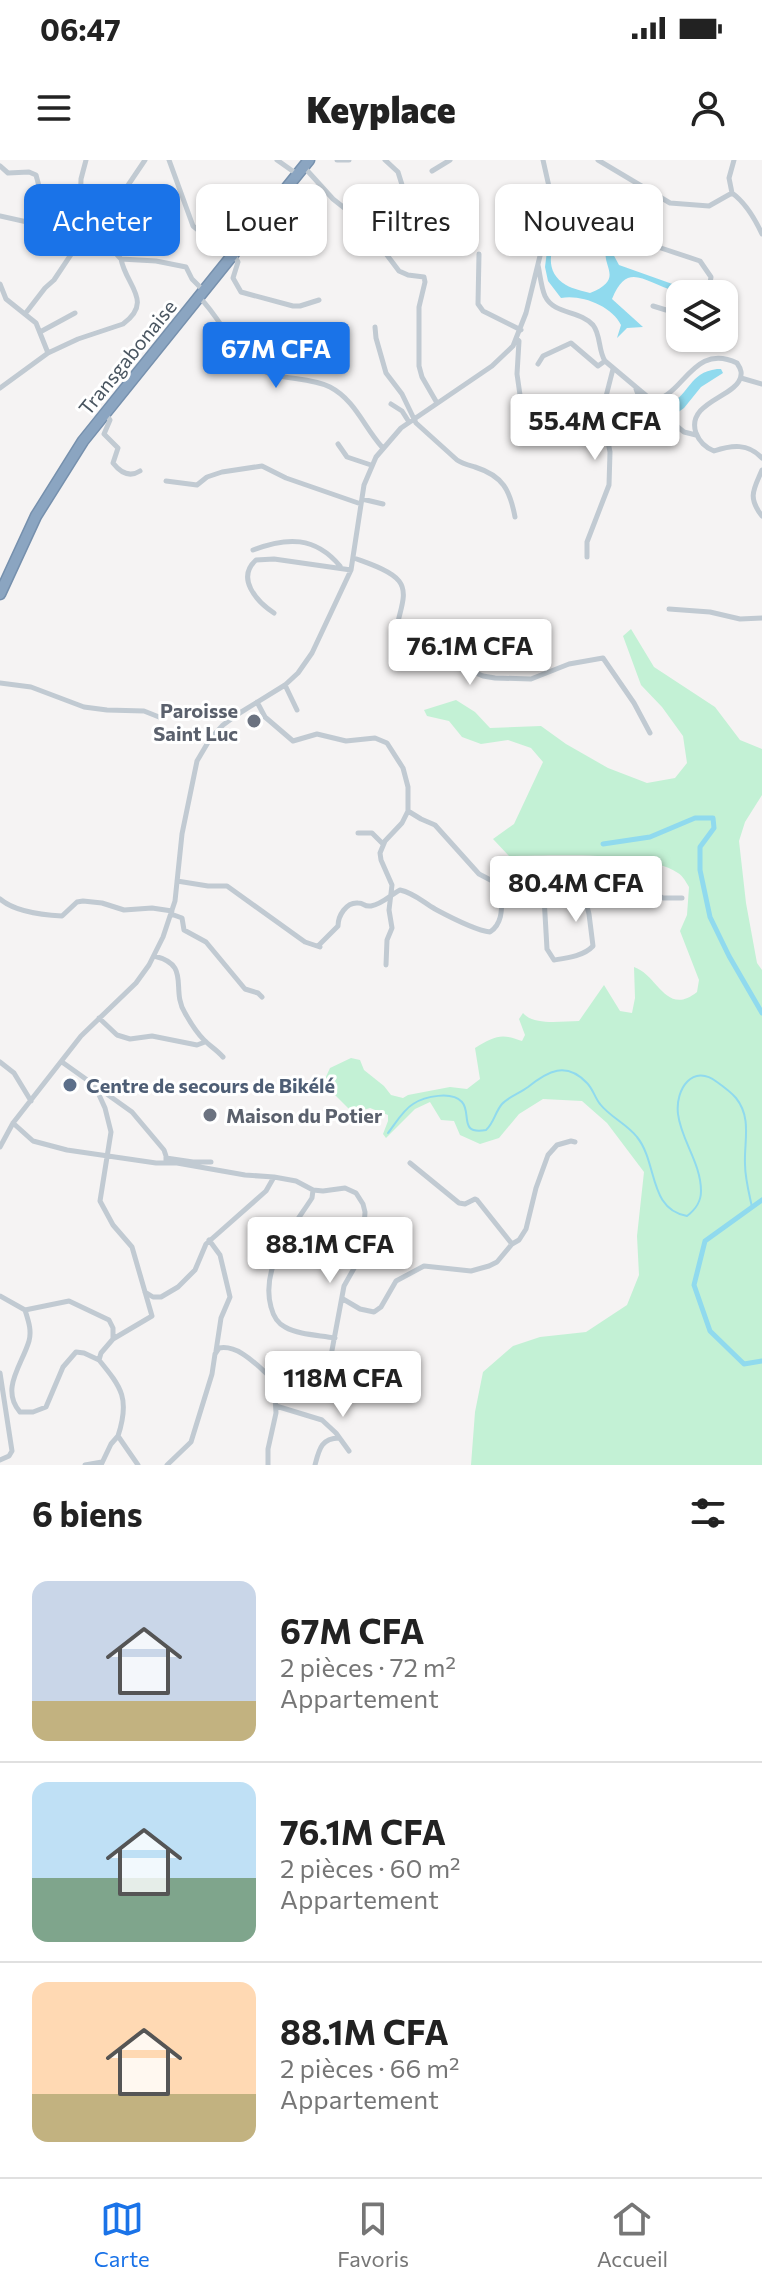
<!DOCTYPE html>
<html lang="fr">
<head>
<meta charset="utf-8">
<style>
  body { margin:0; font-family:Commissioner,sans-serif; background:#f6f6f6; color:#222; height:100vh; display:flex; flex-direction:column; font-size:30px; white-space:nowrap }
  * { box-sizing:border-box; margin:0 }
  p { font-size:26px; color:#767676 }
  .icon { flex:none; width:44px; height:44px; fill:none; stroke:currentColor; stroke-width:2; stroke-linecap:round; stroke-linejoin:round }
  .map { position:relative; height:1305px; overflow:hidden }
  .side { display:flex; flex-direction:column; background:#fff; flex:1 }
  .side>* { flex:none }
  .top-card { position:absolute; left:24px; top:24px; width:714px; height:72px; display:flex; gap:16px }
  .controls { position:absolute; left:666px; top:120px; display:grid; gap:16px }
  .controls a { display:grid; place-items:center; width:72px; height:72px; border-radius:16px; background:#fff; box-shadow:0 2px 6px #0004; font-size:40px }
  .price { position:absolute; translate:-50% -68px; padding:0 18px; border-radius:8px; background:#fff; color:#222; font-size:26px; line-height:52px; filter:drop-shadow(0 2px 4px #0008) }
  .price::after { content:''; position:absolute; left:50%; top:48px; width:24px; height:18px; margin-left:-12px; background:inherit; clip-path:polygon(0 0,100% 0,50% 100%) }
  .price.selected { background:#1a73e8; color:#fff }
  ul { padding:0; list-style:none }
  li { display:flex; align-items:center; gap:24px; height:200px; padding:0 32px }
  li+li { border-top:2px solid #e0e0e0 }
  li span { display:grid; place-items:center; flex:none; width:224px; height:160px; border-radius:16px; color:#555 }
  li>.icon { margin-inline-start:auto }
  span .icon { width:96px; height:96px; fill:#fffc; stroke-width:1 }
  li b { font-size:34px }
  h2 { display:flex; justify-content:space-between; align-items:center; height:96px; padding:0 32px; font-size:34px }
  .pill { padding:0 28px; border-radius:16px; background:#fff; box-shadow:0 2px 6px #0004; font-size:28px; line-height:72px }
  .pill.selected { background:#1a73e8; color:#fff }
  .status { display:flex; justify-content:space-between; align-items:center; height:56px; padding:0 40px; background:#fff; direction:ltr }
  .status svg { height:22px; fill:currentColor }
  header { display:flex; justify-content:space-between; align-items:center; height:104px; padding:0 32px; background:#fff; font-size:36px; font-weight:800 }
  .tabs { display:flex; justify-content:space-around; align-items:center; height:112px; border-top:2px solid #e0e0e0; background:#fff; font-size:22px; color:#767676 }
  .tabs a { display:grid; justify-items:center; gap:4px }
  .tabs .selected { color:#1a73e8 }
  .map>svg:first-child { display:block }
  .education { fill:#e6e4e5 }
  .green { fill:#c3f1d5 }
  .water { fill:#90daee }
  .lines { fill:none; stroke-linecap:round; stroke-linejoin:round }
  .stream { stroke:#90daee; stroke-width:2 }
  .river { stroke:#90daee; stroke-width:5 }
  .highway-casing { stroke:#7690ad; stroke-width:13 }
  .minor { stroke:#c1cad2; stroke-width:5 }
  .highway { stroke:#8ba5c1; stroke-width:10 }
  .worship-dot { fill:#6b7280; stroke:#fff; stroke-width:3 }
  .service-dot { fill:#5c6f8a; stroke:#fff; stroke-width:3 }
  .labels { text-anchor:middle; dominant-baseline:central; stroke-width:6; stroke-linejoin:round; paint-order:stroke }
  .street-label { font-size:20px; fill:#4a5661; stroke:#fff }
  .worship-label { font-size:20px; font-weight:bold; fill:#5b616d; stroke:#fff; text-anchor:end }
  .service-label { font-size:20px; font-weight:bold; fill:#4e5e75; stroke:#fff; text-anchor:start }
</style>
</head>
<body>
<div class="status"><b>06:47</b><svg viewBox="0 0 49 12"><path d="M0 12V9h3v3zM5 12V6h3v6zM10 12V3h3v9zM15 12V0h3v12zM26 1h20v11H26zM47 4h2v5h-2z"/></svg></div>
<header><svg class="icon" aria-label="menu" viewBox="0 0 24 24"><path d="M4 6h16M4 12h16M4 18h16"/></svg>Keyplace<svg class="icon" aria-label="person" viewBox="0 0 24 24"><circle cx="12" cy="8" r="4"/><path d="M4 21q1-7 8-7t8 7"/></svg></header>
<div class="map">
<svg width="762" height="1305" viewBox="0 0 762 1305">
  <rect width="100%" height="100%" fill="#f5f3f3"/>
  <!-- education -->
  <path class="education" d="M278,50L305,64L299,74L292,68L271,79L262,70Z"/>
  <!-- green -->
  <path class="green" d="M631,469L654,507L715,547L740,580L762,589V635L745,662L739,681L746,743L757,803L762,810V1305H471L475,1252L483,1212L513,1186L540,1177L586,1172L627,1145L639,1115L637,1076L644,1012L607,963L582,941L543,939L519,954L499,978L480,984L460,975L454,961L441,960L430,942L415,949L386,978L383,974L388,961V955L370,948L360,951L358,958L335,935L332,925L325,919L330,908L351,898L360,900L364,910L384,926L391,935L403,938L408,935L450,927L467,929L480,919L475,888C495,876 501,873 522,881L525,875L519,859L523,853C534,866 562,861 579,861L604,825L620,851L632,853L635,838L634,807C658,815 666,857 697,832L699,820L680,771L687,755L689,727C686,722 683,716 678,713C643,690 551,696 509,696L493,679L514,664L543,602L531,588L508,580L481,584L462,577L449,561L427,556L424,550L456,540L475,552L490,568L541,566L566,584L608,608L647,623L675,618L687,603L683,576L662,547L641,525L623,476Z"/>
  <!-- water -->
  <path class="water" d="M562,28C577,42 585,39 603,34L605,36C598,44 587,44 578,51C558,68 535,107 566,125C573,129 583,131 590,133C628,118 597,105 608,84C613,74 623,65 628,56L630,61L615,83L612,92L619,105L678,126L676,131C644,123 628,100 612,139L643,167L627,168L617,178L621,165C612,146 581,134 561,138L548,121L545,107L548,83L563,57L560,41Z
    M717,209H721L723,213L701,227L684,248L677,253L667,251L668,245C691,234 688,213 717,209Z"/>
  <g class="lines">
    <!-- stream -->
    <path class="stream" d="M388,973C395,964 403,950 413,944C425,936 452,931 462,942C472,953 458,975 486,970C494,963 495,952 502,944C508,937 520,933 528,927C548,911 566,901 587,923C593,929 595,938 600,944C610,957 627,964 637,977C658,1003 648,1049 687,1056C696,1049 701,1042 701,1031C701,1003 681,980 678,954C675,929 693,903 717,922C724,927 731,932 736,938C752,958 744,981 745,1004C745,1018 749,1033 752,1047"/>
    <!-- river -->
    <path class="river" d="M603,684L650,677L695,658H713L714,668L700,687V710L710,757L729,796L762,853
      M762,1040L705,1081L694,1125L710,1171L744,1204L762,1201"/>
    <!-- highway casing -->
    <g class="highway-casing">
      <path id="highway" d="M0,434L36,356L83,281L309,0"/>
    </g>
    <!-- minor -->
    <path class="minor" d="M169,0L193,66L228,94
      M277,0L294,12
      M337,0H349
      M385,0L398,12L403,28
      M598,0L670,43L709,46L732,33L729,18L734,0
      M0,6L8,13L29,12L36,15L46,52L51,58
      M304,7L333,39L362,62L399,111L408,115L424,117L425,122L419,147V206L422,217L437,243
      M432,11L450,0
      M732,33C746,43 755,59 762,74
      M656,35C657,51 646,66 651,81L661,88L700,101L711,117L709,129L705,134
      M80,55L81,19L86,0
      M0,56L36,64L54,57L68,55L90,57L98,62L109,86L121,99L156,101L186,107L192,119L201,128
      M479,94L478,144L483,151L521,170
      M234,95L238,102L233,118L241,132L293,146H300L319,140
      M538,105C540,114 541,127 545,136C554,155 580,150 593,165C601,175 598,190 605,201L649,238C681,246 690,180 737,203C741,209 743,214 739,221C731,237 686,244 696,273C699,281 706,288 714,291C732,285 748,283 762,298
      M0,124L6,139L36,163L48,193
      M199,137C220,157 230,186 253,205C275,222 306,215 330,227C355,240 364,267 382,287
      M653,146L666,150L680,149
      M25,154L45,128L54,120L74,90L114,46L145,0
      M375,167L376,178L386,213L402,234L416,263L457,300C463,304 468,305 475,307C503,316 510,330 515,357
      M40,172L75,153
      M518,180L519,181L517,214L520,235
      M538,204L543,196L571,183L598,206L605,201
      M741,218L762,224
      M0,228L48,193L78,179L123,164C154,141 126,126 121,99
      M636,229L645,252L649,255H663L684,272L696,275
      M391,244L402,251L409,262
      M105,253L110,260L104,274L118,288L113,303C120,312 129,318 140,311
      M338,284L347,297L371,305
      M762,310C754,329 747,337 762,356
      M166,321L197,325L207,317L222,312L262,306L286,318L361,344
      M362,339L383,344
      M253,390C287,377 315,376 340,406
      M587,397V382L609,325L610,292L602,252L613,209
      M354,398C367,403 390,410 399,421C414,440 384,471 402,494C417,500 432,493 445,486L471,511L483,516L495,518L531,519L569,504L603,498L634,543L650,573
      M669,449L710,452L740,459L762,458
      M274,453C256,441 236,418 256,400L274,399L351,410
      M396,468C414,469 430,473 445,486
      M0,523L31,527L84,547L107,550L144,551L159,557
      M285,525L297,550
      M257,542L265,557L293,581L317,574L346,581L375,578L387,583L403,608L408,627V651L402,663L385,681L380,693L381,700L392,725L389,750L392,768L387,780L386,805
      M408,651L421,659L435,665L479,714L502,726L514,729L529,728L560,720L580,719L618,710L663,738H682
      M358,673H372L383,684
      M177,721L208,726H227L305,782L320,787
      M541,726L544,737L547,789L554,800C567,798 584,796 593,786L589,754L580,719
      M0,739C15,752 42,755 62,756L77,742L83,741L102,743L124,750L152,748L172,751
      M171,754L182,758L184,770L206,782L245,829L258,833L262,837
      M318,786L338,766C338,756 346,742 358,743C365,743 363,747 371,746C383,744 390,735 400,730C414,733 423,742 435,749C450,757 474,770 490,772C505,762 501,743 502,726
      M154,796C192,805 170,829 185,853C190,862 196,872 204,880C210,886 217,890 223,897
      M99,858L117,875L130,879L152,876L197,885L205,882
      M0,902L14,913L31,941
      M62,902L132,952L164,990L166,996V1002
      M95,926L105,948L111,972L100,1041L113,1065L132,1087L152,1156L113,1179
      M13,963L33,981L67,990L156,1003H177L245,1015L274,1017L296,1021L313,1030L323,1031L345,1028L356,1033L363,1044L365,1052L363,1084L361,1096L344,1126L330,1201C319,1211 305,1208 291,1211C285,1212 279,1217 274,1220
      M0,987L13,963L81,876L136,823L149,805L163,777L175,741L182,674L197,601L210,579L223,565L238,554L285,525L298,513L312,493L351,410L364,325L376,297L401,268L492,206L513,186L526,153L551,51L550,31L543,0
      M166,998L193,1002H211
      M410,1003L459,1043L465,1044L475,1039L477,1040L512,1084
      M313,1030L312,1038C292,1069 260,1107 271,1147C273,1155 277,1163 285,1167C299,1175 319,1175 335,1178
      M209,1080L220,1095L230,1137L221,1158L216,1191
      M145,1132L153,1137H161L178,1127L195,1110L206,1084L266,1031L274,1017
      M0,1136L25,1150L69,1141L109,1160L113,1168V1179L101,1193L99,1200C122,1228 130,1239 118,1276L138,1305
      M343,1139L360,1149L374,1152L381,1147L396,1121L424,1106L471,1111L489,1106L497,1102L512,1084L519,1080L526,1069L536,1028L548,995L557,985L571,981L575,982
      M25,1150C28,1160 32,1170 29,1181C22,1205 0,1229 20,1252H33L46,1247L63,1207L76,1192L84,1193L99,1200
      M0,1213L12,1291L9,1296L0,1300
      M276,1246L322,1260L336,1273L349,1291
      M85,1305L102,1302
      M101,1305L111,1284L118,1276
      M167,1305L191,1282L212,1214L215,1194L219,1188C240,1184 259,1208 274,1220L276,1253L268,1289V1305
      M315,1305C319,1290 321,1278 339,1278"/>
    <!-- highway -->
    <use href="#highway" class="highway"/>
  </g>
  <!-- markers -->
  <g class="worship-dot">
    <circle cx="254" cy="561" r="8"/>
    <circle cx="210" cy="955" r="8"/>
  </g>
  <circle class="service-dot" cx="70" cy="925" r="8"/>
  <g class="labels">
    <!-- street labels -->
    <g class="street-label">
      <text transform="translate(127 197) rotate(-51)">Transgabonaise</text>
    </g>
    <!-- worship labels -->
    <g class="worship-label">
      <text x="238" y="550">Paroisse<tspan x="238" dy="23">Saint Luc</tspan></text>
      <text x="226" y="955" text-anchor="start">Maison du Potier</text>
    </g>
    <!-- service labels -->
    <g class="service-label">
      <text x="86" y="925">Centre de secours de Bikélé</text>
    </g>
  </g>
</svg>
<div class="controls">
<a><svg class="icon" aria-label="layers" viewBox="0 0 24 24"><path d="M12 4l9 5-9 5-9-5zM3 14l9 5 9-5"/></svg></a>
</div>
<b class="price selected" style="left:276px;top:230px">67M CFA</b>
<b class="price" style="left:595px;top:302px">55.4M CFA</b>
<b class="price" style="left:470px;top:527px">76.1M CFA</b>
<b class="price" style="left:576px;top:764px">80.4M CFA</b>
<b class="price" style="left:330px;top:1125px">88.1M CFA</b>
<b class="price" style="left:343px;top:1259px">118M CFA</b>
<div class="top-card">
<a class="pill selected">Acheter</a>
<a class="pill">Louer</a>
<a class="pill">Filtres</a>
<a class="pill">Nouveau</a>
</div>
</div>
<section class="side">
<h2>6 biens<svg class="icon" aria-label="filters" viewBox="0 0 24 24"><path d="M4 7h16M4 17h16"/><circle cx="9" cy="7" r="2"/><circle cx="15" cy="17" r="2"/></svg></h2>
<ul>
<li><span style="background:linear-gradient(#c9d6e8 75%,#c2b280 0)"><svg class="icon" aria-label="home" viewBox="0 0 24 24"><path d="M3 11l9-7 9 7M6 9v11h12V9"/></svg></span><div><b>67M CFA</b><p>2 pièces · 72 m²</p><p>Appartement</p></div></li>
<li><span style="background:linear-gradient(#bfe0f5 60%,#7fa58c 0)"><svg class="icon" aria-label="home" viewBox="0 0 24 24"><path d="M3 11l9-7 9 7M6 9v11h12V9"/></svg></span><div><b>76.1M CFA</b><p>2 pièces · 60 m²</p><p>Appartement</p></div></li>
<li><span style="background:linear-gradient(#ffd9b3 70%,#c2b280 0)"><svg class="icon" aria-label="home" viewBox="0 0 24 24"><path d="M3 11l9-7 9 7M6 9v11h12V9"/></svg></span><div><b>88.1M CFA</b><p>2 pièces · 66 m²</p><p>Appartement</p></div></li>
</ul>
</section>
<nav class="tabs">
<a class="selected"><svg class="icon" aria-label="map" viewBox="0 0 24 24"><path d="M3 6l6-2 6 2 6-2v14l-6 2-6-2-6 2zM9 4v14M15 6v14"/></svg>Carte</a>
<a><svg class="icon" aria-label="saved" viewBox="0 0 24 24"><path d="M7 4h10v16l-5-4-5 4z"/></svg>Favoris</a>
<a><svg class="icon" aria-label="home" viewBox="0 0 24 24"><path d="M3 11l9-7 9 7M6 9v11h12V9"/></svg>Accueil</a>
</nav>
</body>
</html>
